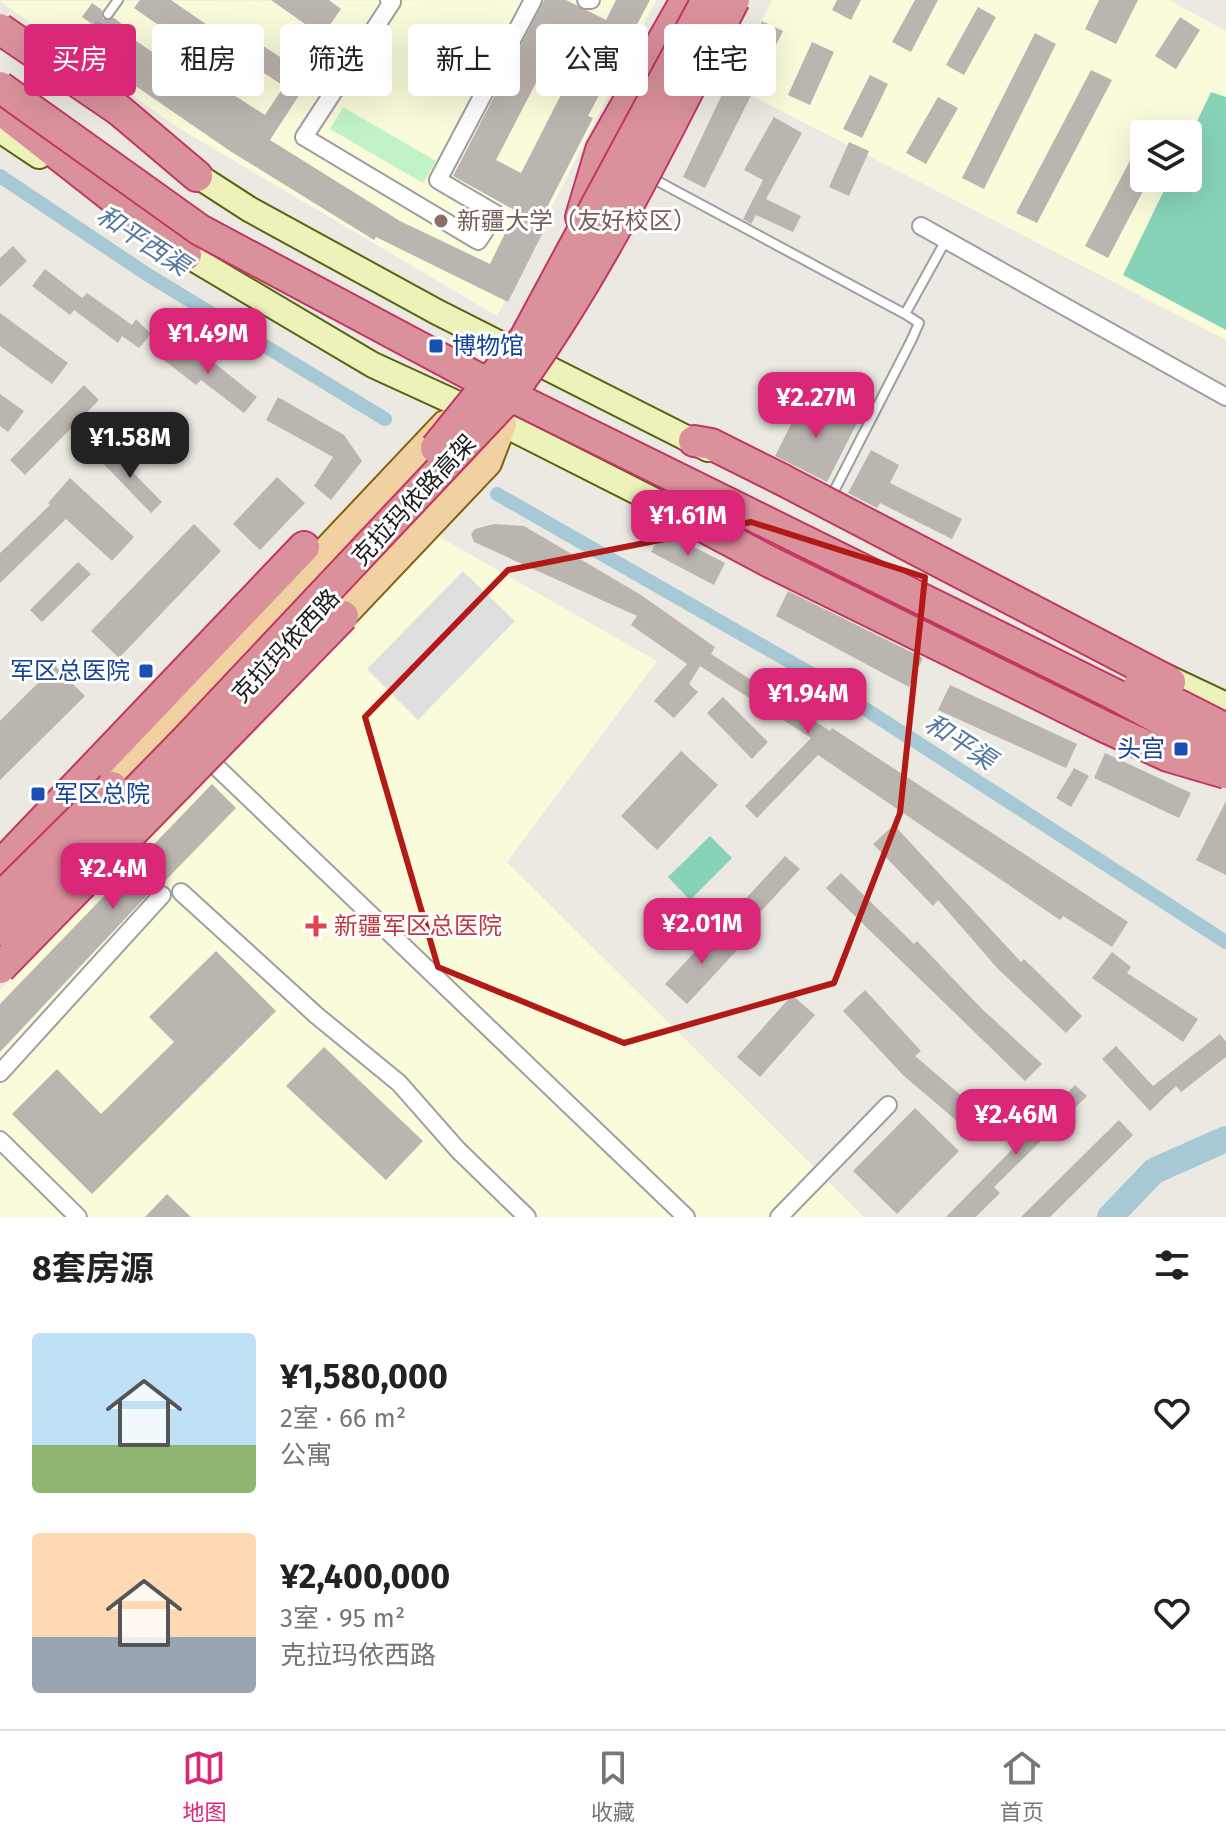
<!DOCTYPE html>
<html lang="zh">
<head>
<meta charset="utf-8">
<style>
  body { margin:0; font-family:"Fira Sans","Noto Sans SC",sans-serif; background:#f2f2f2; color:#222; height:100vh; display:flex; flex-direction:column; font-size:30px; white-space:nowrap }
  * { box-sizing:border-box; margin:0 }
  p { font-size:26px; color:#767676 }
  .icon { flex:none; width:44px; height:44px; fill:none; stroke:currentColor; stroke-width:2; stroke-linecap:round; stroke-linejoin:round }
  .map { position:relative; height:1217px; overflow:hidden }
  .details { display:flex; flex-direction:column; background:#fff; flex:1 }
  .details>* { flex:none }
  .guide { position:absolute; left:24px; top:24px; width:800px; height:72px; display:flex; gap:16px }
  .buttons { position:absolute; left:1130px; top:120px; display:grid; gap:16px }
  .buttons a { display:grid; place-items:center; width:72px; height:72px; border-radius:8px; background:#fff; box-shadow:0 8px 32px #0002; font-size:40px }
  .price { position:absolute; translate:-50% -68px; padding:0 18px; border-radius:16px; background:#db2777; color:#fff; font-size:26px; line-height:52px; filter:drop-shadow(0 2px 4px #0008) }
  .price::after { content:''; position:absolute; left:50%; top:48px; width:24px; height:18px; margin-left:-12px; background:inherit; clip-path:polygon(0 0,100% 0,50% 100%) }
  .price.selected { background:#222; color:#fff }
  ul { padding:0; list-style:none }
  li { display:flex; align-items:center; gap:24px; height:200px; padding:0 32px }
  li span { display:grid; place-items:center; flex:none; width:224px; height:160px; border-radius:8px; color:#555 }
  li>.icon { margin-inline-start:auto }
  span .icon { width:96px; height:96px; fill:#fffc; stroke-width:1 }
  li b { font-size:34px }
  h2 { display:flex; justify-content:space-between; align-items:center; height:96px; padding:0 32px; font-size:34px }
  .chip { padding:0 28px; border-radius:8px; background:#fff; box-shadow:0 8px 32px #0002; font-size:28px; line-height:72px }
  .chip.selected { background:#db2777; color:#fff }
  .menu { display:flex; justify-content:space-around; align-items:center; height:112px; border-top:2px solid #e0e0e0; background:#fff; font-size:22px; color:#767676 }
  .menu a { display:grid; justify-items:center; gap:4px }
  .menu .selected { color:#db2777 }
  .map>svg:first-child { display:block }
  .education { fill:#fafbdb; fill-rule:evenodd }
  .park { fill:#c2f2c7 }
  .pitch { fill:#87d3b8 }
  .parking { fill:#dfdfdf }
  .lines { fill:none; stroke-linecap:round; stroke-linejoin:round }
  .canal { stroke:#a6c9d5; stroke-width:14 }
  .river { stroke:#a6c9d5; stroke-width:26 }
  .building { fill:#bbb5af; fill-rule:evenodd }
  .lane-casing { stroke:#9f9f9f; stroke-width:12 }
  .street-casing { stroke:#9f9f9f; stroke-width:20 }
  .secondary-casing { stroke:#586410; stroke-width:28 }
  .primary-casing { stroke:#826010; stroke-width:30 }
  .highway-casing { stroke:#c23662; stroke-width:34 }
  .lane { stroke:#fff; stroke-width:8 }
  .street { stroke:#fff; stroke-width:16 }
  .secondary { stroke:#edf1ba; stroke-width:24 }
  .primary { stroke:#f1d1a2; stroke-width:26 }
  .highway { stroke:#db919c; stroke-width:30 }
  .highway-bridge-casing { stroke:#c23662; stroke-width:34; stroke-linecap:butt }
  .highway-bridge { stroke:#db919c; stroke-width:30 }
  .marked { fill:none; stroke:#b11a16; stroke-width:6; stroke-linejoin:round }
  .education-dot { fill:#8d6e63; stroke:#fff; stroke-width:3 }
  .transit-dot { fill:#1a4fb4; stroke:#fff; stroke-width:3 }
  .health-dot { fill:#e0444e; stroke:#fff; stroke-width:3 }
  .labels { text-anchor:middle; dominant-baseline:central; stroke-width:6; stroke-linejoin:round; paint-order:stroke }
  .education-label { font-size:24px; fill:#785e54; stroke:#fff; text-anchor:start }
  .transit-label { font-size:24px; fill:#164399; stroke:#fff; text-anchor:start }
  .street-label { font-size:24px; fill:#1b1b1b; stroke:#fff }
  .health-label { font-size:24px; fill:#be3a42; stroke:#fff; text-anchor:start }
  .water-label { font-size:26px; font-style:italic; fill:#53779f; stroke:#fff }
</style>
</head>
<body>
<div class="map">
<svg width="1226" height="1217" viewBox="0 0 1226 1217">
  <rect width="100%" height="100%" fill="#ebe9e2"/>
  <!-- education -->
  <path class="education" d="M656,0L497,316L177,127L0,1Z
    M772,0H1169L1226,31V340L729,84ZM1144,134H1188V178H1144Z
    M438,536L657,661L507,862L864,1217H0V990Z"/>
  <!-- park -->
  <path class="park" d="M343,107L436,161L423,183L330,129Z"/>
  <!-- pitch -->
  <path class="pitch" d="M1211,92L1226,97V330L1123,275L1170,178H1188V140Z
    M710,836L732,858L690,900L668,877Z"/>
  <!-- parking -->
  <path class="parking" d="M463,571L515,621L418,720L367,669Z"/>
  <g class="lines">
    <!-- canal -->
    <path class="canal" d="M0,176L148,275L385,419
      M497,494L808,672L1226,942"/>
    <!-- river -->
    <path class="river" d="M1110,1217L1154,1171L1226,1139"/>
  </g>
  <!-- building -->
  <path class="building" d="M140,0H171L226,38L234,27L311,77L270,140L400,221L490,264L516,211L453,176L544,0H566L606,20L616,0H650L588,116L593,118L540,221L547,224L508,302L376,237L374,240L230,151L105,65L120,43L104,32L101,22L92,24L82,17L92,3L102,10L103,19L114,18L122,24L119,29L197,83L211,62L134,8ZM248,63L284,86L265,115L229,92ZM540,75L565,87L521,173L496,160Z
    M271,0H329L341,9L322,36Z
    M837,0H861L851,20L832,10Z
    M915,0H938L911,52L892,42Z
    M1099,0H1138L1116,44L1085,29Z
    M978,7L996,17L964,75L946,65Z
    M1180,17L1200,30L1176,69L1155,56Z
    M762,21L783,31L705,188L683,177L726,86L729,88Z
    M1035,33L1056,44L984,189L962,178Z
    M812,42L834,52L810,105L788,95Z
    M1091,70L1112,80L1037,223L1016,213Z
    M870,75L888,84L862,138L843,129Z
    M938,97L958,108L926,164L906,153Z
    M774,117L802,133L766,199L801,216L793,232L756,215L751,224L743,219L763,180L744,170Z
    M1151,120L1178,134H1144Z
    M1144,134V178H1150L1108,258L1085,246Z
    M849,142L869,151L849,196L829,187Z
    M13,246L27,261L0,287V258Z
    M45,269L82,298L87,293L132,325L136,319L151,334L139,348L122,336L118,343L74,310L70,315L32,286Z
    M0,313L68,363L52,384L0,346Z
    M172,340L208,367L213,362L257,397L244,413L201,380L196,385L160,357Z
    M84,385L99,400L25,475L10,460Z
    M0,394L24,411L8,432L0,426Z
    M278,397L344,435L362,461L331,500L314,486L333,457L266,420Z
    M805,397L857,423L827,482L775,456Z
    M108,447L162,502L151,513L97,457Z
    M871,450L899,465L890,483L962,519L952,539L880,503L877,508L848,493Z
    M277,477L305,503L260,550L233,524Z
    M70,478L134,537L112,561L66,519L0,583V553L50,505L48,503Z
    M194,524L221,551L119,658L91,631Z
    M494,524L524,526L641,595L715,647L711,654L830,731L832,728L1128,922L1112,947L1063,916L1060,920L818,755L757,818L745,806L811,738L700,666L689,684L698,692L674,718L654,701L687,664L631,625L637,616L474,542L471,534L475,529Z
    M663,531L725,563L714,585L651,552Z
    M78,562L91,574L42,622L30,610Z
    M788,591L923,658L909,687L776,616Z
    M55,666L85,696L0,780V721Z
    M950,685L1077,744L1066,768L938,710Z
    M723,697L768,742L752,759L707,713Z
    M681,751L718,785L657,850L621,816Z
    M1105,753L1191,793L1179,818L1094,778Z
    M1074,768L1089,776L1071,807L1056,798Z
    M212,784L236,808L162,884L154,888L0,1052V1004Z
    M1226,801V875L1196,860Z
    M894,825L1021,962L1024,959L1082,1016L1066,1033L998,969L938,900L933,906L873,844Z
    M785,856L800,869L753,920L738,907Z
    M841,873L914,944L917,941L981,1008L1042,1064L1025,1081L826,888Z
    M717,928L739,948L687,1004L665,984Z
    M216,951L276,1011L92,1194L12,1114L57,1069L101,1114L174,1042L149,1017Z
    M1112,952L1131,967L1127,973L1198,1019L1183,1042L1092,978Z
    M865,990L921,1051L915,1056L991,1121L977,1138L904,1076L843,1011Z
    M792,995L815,1015L760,1077L737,1057Z
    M1220,1034L1226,1042V1057L1181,1092L1176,1086L1150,1111L1102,1059L1116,1046L1153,1086Z
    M324,1047L423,1141L386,1180L286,1086Z
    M1075,1085L1087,1096L994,1187L1000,1193L976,1217H946Z
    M915,1108L959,1151L897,1214L853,1171Z
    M1119,1120L1133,1135L1050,1217H1021Z
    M167,1194L191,1217H145Z"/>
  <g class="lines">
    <!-- lane casing -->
    <g class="lane-casing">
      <path id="lane" d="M108,14L118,0
        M70,68L98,28
        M648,176L905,314
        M831,497L911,341L919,323L905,314L946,240"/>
    </g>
    <!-- street casing -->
    <g class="street-casing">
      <path id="street" d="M389,0L392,2L304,137L478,241L496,214L438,180L533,0
        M586,0H591
        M921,226L1226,397
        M202,753L686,1217
        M181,892L316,1015L399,1083L458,1150L527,1217
        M0,1073L162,895
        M0,1140L78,1217
        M779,1217L888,1105"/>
    </g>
    <!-- secondary casing -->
    <g class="secondary-casing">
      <path id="secondary" d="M0,130L39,156
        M184,167L249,209L437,312L708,449
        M172,246L373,365L517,431L663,505L678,503
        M1156,672L1226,705"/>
    </g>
    <!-- primary casing -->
    <g class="primary-casing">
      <path id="primary" d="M343,616L488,463L503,424
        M93,797L445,424"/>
    </g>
    <!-- highway casing -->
    <g class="highway-casing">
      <path id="highway" d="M0,109L186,255
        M119,110L197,176
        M581,217L601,150L686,0
        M694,441L711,444L781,479
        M663,505L770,562
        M0,866L304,547"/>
    </g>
    <!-- lane -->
    <use href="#lane" class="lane"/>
    <!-- street -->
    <use href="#street" class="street"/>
    <!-- secondary -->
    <use href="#secondary" class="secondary"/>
    <!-- primary -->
    <use href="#primary" class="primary"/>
    <!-- highway -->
    <use href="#highway" class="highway"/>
    <!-- highway-bridge casing -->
    <g class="highway-bridge-casing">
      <path id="highway-bridge" d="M0,29L119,110
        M0,87L200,230L507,394L1114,694L1226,755
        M436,448L525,338L707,0
        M781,479L1170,682
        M770,562L1103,726L1168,756L1226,773
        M1139,685L1226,729
        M0,898L112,787
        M0,930L187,739L508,398C599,275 664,136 734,0
        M0,968L343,616"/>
    </g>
    <!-- highway-bridge -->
    <use href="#highway-bridge" class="highway-bridge"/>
  </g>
  <!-- marked area -->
  <path class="marked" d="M751,522L925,577L900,813L834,983L624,1043L438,967L365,717L508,570Z"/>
  <!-- markers -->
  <circle class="education-dot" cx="441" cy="221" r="8"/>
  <g class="transit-dot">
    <rect x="428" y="338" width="16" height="16" rx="4"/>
    <rect x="138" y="663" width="16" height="16" rx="4"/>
    <rect x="1173" y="741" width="16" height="16" rx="4"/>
    <rect x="30" y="786" width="16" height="16" rx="4"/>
  </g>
  <path class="health-dot" d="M312 914h8v8h8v8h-8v8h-8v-8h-8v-8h8z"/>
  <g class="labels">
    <!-- education labels -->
    <g class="education-label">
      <text x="457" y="221">新疆大学（友好校区）</text>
    </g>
    <!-- transit labels -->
    <g class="transit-label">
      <text x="452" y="346">博物馆</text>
      <text x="130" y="671" text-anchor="end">军区总医院</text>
      <text x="1165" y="749" text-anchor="end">头宫</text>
      <text x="54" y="794">军区总院</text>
    </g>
    <!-- street labels -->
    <g class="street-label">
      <text transform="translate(414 500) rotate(-47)">克拉玛依路高架</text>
      <text transform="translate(286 646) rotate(-47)">克拉玛依西路</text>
    </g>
    <!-- health labels -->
    <g class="health-label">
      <text x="334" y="926">新疆军区总医院</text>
    </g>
    <!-- water labels -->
    <g class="water-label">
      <text transform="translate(143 241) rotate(33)">和平西渠</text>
      <text transform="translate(960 742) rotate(33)">和平渠</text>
    </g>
  </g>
</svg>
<div class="buttons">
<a><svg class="icon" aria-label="layers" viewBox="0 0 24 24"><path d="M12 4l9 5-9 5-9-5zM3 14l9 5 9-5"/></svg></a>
</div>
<b class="price" style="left:208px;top:376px">¥1.49M</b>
<b class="price" style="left:816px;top:440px">¥2.27M</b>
<b class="price selected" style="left:130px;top:480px">¥1.58M</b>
<b class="price" style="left:688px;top:558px">¥1.61M</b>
<b class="price" style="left:808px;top:736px">¥1.94M</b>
<b class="price" style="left:113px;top:911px">¥2.4M</b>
<b class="price" style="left:702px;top:966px">¥2.01M</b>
<b class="price" style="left:1016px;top:1157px">¥2.46M</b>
<div class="guide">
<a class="chip selected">买房</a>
<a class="chip">租房</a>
<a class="chip">筛选</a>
<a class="chip">新上</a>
<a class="chip">公寓</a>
<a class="chip">住宅</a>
</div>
</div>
<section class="details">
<h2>8套房源<svg class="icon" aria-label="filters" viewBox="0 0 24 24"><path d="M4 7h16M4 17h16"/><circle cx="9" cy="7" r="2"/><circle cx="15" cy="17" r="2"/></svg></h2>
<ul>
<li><span style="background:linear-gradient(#bfe0f5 70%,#8fb573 0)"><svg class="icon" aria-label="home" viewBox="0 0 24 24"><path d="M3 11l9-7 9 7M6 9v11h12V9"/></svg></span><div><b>¥1,580,000</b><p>2室 · 66 m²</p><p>公寓</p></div><svg class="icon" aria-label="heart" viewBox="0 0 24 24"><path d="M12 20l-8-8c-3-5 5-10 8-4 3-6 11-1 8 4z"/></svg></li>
<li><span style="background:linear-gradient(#ffd9b3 65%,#9aa5b1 0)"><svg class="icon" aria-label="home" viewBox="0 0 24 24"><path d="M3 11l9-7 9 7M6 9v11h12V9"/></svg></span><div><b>¥2,400,000</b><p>3室 · 95 m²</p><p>克拉玛依西路</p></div><svg class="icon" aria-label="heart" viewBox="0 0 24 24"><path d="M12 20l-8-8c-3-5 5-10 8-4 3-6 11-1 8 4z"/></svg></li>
</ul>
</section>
<nav class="menu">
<a class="selected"><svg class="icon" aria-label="map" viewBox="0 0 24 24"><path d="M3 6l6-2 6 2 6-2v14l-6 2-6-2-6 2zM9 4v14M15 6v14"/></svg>地图</a>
<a><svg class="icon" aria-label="saved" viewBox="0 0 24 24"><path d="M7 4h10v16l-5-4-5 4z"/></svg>收藏</a>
<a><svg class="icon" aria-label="home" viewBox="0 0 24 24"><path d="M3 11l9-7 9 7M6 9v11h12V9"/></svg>首页</a>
</nav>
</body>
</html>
